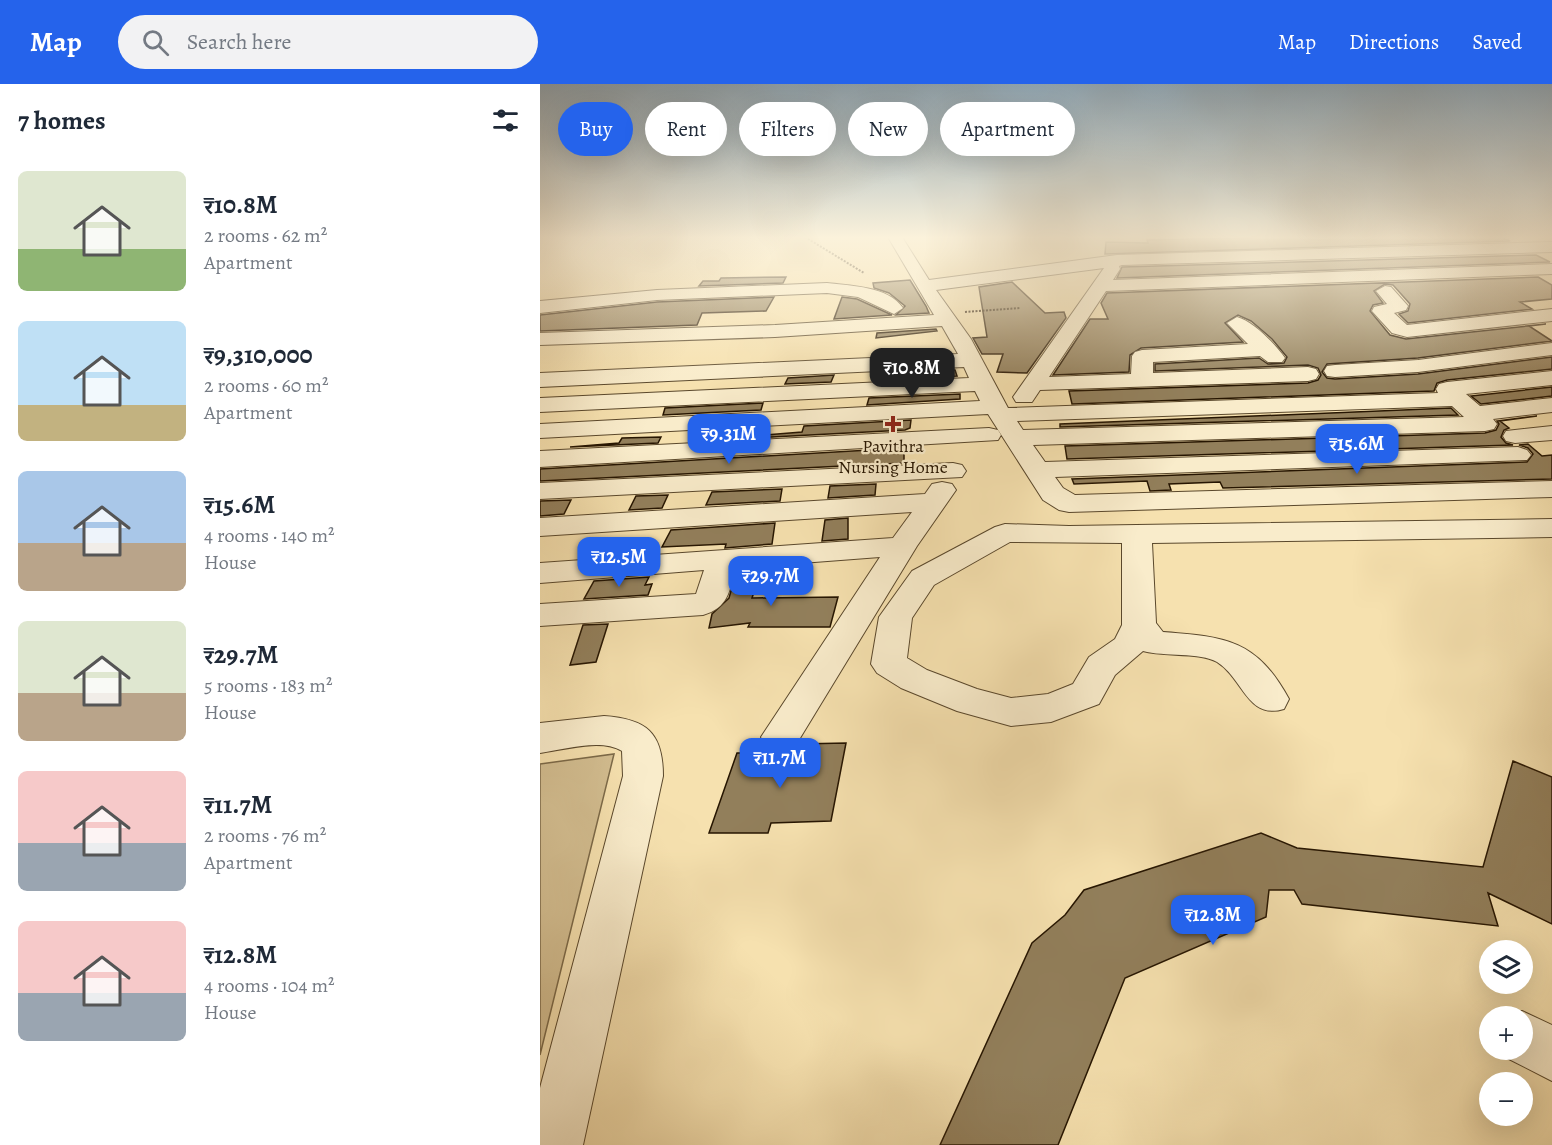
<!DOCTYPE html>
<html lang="en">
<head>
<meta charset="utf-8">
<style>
  body { margin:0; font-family:Alegreya,serif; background:#f2f2f3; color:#1f2937; height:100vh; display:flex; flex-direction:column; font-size:22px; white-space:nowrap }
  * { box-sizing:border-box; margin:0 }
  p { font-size:20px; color:#747a83 }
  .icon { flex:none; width:33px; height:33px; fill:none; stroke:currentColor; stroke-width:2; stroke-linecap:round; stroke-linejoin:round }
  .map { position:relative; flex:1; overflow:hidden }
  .side { display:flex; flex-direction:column; background:#fff; width:540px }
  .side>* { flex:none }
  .guide { position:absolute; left:18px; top:18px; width:570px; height:54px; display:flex; gap:12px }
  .fabs { position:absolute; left:939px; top:856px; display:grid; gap:12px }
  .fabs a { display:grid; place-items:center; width:54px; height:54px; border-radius:50%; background:#fff; box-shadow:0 6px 24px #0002; font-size:30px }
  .price { position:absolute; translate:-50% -51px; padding:0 14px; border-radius:12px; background:#2563eb; color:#fff; font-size:20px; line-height:39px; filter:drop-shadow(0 2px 3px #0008) }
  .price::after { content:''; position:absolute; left:50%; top:36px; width:18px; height:14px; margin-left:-9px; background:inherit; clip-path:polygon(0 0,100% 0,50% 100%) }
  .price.on { background:#222; color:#fff }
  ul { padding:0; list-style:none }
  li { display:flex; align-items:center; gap:18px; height:150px; padding:0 18px }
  li span { display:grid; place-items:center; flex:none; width:168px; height:120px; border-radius:9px; color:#555 }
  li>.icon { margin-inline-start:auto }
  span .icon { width:72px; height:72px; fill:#fffc; stroke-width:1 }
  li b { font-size:26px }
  h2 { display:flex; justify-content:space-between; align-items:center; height:72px; padding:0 18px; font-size:26px }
  .chip { padding:0 21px; border-radius:27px; background:#fff; box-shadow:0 6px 24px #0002; font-size:21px; line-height:54px }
  .chip.on { background:#2563eb; color:#fff }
  header { display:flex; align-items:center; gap:36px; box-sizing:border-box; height:84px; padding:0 30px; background:#2563eb; color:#fff }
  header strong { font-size:28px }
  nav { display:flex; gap:33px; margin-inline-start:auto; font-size:21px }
  .search { width:420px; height:54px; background:#f2f2f3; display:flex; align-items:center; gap:15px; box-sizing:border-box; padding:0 21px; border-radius:33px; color:#747a83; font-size:22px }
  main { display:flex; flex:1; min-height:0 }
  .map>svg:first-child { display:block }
  .green { fill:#d3be91; stroke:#7c6a49; stroke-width:1.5 }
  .building { fill:#927f5b; stroke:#261501; stroke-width:1.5 }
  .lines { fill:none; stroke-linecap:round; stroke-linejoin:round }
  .minor-casing { stroke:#5a482c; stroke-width:2 }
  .path { stroke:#261501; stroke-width:2; stroke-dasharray:2 1.5; stroke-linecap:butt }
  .minor { fill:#f9eccb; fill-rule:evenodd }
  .poi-dot { fill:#8f2418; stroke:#f9eccb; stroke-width:2 }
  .labels { text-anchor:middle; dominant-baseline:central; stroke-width:4.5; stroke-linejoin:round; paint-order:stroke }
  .far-poi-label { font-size:18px; fill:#261501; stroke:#f9eccb }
</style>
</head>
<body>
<header>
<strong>Map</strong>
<div class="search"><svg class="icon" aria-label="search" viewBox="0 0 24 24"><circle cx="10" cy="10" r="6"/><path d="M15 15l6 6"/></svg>Search here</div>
<nav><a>Map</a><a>Directions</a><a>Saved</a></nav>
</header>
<main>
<section class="side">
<h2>7 homes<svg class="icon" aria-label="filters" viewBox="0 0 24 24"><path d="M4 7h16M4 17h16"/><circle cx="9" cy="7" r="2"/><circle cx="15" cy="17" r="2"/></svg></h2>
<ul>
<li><span style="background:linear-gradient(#dfe7d0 65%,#8fb573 0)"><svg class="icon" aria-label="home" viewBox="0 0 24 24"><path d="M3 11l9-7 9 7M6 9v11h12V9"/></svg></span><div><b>₹10.8M</b><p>2 rooms · 62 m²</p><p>Apartment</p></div></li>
<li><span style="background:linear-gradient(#bfe0f5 70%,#c2b280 0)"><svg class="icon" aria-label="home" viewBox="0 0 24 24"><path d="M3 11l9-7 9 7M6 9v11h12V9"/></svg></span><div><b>₹9,310,000</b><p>2 rooms · 60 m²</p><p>Apartment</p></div></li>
<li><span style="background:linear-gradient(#a9c7e8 60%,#b9a48a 0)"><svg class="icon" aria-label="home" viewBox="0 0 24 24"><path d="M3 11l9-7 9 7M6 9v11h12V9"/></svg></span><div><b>₹15.6M</b><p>4 rooms · 140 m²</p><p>House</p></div></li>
<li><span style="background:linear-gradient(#dfe7d0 60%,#b9a48a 0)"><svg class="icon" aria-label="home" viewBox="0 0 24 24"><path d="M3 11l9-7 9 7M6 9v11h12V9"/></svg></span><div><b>₹29.7M</b><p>5 rooms · 183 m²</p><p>House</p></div></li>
<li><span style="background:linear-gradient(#f6c9c9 60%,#9aa5b1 0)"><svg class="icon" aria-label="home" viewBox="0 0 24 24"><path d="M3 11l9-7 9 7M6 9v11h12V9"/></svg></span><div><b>₹11.7M</b><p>2 rooms · 76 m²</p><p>Apartment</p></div></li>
<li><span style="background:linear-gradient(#f6c9c9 60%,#9aa5b1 0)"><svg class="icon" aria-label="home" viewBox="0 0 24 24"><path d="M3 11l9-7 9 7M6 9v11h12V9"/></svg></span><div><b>₹12.8M</b><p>4 rooms · 104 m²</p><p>House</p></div></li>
</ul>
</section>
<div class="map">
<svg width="1012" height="1061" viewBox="0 0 1012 1061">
  <rect width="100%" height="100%" fill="#f6e1af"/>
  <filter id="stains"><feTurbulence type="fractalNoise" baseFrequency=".00333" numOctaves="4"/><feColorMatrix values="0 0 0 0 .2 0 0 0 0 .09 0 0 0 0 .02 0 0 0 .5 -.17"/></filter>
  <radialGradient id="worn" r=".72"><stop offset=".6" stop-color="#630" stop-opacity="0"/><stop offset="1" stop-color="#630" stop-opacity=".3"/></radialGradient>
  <!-- green -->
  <path class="green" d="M74,670L0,971V680Z"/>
  <!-- building -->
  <path class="building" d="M728,153H962L970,157L565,170L566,158L608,159L607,156Z
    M996,171L1010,178L577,194L582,183Z
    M246,193L243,199L159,202L163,197H179L181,194Z
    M998,193L1012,201V215L980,218L992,225L868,239L859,230L868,227L870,220L853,201L845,200L834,207L843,219L833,221L830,227L850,251L866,255L1006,240L989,242L1012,257L878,274L787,280L782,288L787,294L795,295L878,290L1012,273V285L907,296L897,299L894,307L532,320L529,307L768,299L778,296L781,291L778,284L768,281L615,287V280L719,274L728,280L744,279L747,273L732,255L711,237L698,231L685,239L703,258L601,264L590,271L589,288L513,291L550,235H568L561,219L567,209Z
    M370,196L386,222L389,229L356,231L365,222L349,209L334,204L333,199Z
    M472,198L505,229L524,228L526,234L487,289L457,288L463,270H442L433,254L447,253L439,203Z
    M234,213L226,227L162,229L157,241L0,247V231L117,218Z
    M302,213L317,215L352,231L294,235Z
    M396,245L397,247L336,254L337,249Z
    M415,286L417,292L333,296L335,289Z
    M294,291L291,298L245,300L248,294Z
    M1012,303V312L941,320L931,312Z
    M420,310V315L327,321L329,314Z
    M223,319L221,326L123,331L125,324Z
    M911,324L918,331L520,343V340Z
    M997,332L960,337L969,344L964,346L961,353L966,359L973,361L527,375L525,362L945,349L956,346L959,340L957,337Z
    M371,336L370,344L365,346L157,357L160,348L213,345L211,352L262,348L264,342Z
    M121,353L118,359L30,363L79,359L82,354Z
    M988,360L1002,372L1012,371V395L683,404L680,398L629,400L631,406L610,407L607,397L534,400L532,395L987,378L993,370L988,364L979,361Z
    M364,364V379L0,397V385Z
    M336,400L335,411L288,414L290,402Z
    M242,405L240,417L166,421L172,408Z
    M128,411L122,424L89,426L96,412Z
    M31,416L24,430L0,432V417Z
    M308,434V455L282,457L285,436Z
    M235,439L232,460L185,464L186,460L122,463L131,446Z
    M222,484L212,514L298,513L290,543H208L210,539L169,544L172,530L189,514L197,486Z
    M109,493L105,501L112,500L108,511L44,515L54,497Z
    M68,540L56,578L30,581L43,541Z
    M306,659L291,737L231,739L228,749H169L197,669H257L259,660Z
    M973,677L1012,693V840L948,809L958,842L762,820L754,806H729L726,833L585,894L518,1061H400L492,859L525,831L544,806L721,749L757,764L943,783Z"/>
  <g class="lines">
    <!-- minor casing -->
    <g class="minor-casing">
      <path id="minor" d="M348,153H362L389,196L577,171L1012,158V168L582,181L579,182L580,185L573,196L1012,180V190L566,207L509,293L591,290L592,272L595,268L602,266L708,260L687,239L697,233C713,237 736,261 745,274L742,278H728L720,272L613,278V289L768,283L776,285L779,290L776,295L768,297L500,306L492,318H476L473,313L564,184L396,206L431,255L468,324L898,309L896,305L899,300L907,298L1012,287V301L926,310L940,322L1012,314V328L953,335L957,340L954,345L945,347L493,361L505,378L978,363L987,366L991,371L987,376L515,393L523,404L535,411L1012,397V413L529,428L519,426L503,416L448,330L0,354V340L440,317L435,307L0,328V314L429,294L424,283L0,303V289L418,270L402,242L235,253L0,261V249L235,241L394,231ZM912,322L924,333L483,346L477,337Z
        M287,199C311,202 348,202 363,224L354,230L318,213L287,209L117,216L0,229V217L117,206Z
        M845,202L851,203L868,222L866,226L854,229L867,241L1012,225V237L867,253L852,249L832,227L834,223L847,220L836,207Z
        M1012,259V271L878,288L795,293L787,292L784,287L787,282L795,281L878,276Z
        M1012,342V356L975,359L966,357L963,352L966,347Z
        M449,344L458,346L461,351L458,356L0,383V367Z
        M413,379L422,381L426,387L422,393L0,415V399Z
        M402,398L412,400L416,406L377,462L254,664L240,668L226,664L221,653L340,473L195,484C190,507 188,524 163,531L0,542V520L156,510L164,486L0,499V479L353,454L372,428L0,452V434L385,410L392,400Z
        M1012,435V453L612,459L616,539L623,548C686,553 716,555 749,615L744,625C707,636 704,595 677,578C660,568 624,573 603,567L575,591L559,620L511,638L471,642L417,627L361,604L337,589L331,580L339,533L372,487L455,443L465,440L529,442ZM470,458L582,459V541L575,555L549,573L533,600L508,610L471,614L437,605L387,586L367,574L372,534L394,501Z
        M64,632C106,635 123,648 123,692L43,1061H0V1004L83,692L82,667C61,654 23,666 0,669V639Z
        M982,927L1012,941V997L963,972L961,966H982V933H966Z"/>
    </g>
    <!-- path -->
    <path class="path" d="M265,153L324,189
      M425,228L480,224"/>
    <!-- minor -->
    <use href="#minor" class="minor"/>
  </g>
  <!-- sky -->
  <linearGradient id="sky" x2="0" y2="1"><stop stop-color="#91aaba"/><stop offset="0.51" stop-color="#fbf2db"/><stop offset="1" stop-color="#fbf2db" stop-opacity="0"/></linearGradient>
  <rect width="1012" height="301" fill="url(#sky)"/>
  <!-- markers -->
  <path class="poi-dot" d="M350 331h6v6h6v6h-6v6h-6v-6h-6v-6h6z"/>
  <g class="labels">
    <!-- far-poi labels -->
    <g class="far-poi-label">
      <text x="353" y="362">Pavithra<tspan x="353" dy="21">Nursing Home</tspan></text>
    </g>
  </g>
  <rect width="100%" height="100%" filter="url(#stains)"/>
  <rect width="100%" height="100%" fill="url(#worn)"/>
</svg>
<div class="fabs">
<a><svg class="icon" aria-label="layers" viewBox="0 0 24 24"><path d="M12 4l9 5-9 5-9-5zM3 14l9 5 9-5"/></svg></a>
<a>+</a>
<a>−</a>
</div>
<b class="price on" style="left:372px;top:315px">₹10.8M</b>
<b class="price" style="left:189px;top:381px">₹9.31M</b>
<b class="price" style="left:817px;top:391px">₹15.6M</b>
<b class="price" style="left:79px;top:504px">₹12.5M</b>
<b class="price" style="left:231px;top:523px">₹29.7M</b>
<b class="price" style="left:240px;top:705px">₹11.7M</b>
<b class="price" style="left:673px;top:862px">₹12.8M</b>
<div class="guide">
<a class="chip on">Buy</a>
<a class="chip">Rent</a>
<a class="chip">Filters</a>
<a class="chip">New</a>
<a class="chip">Apartment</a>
</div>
</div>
</main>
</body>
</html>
